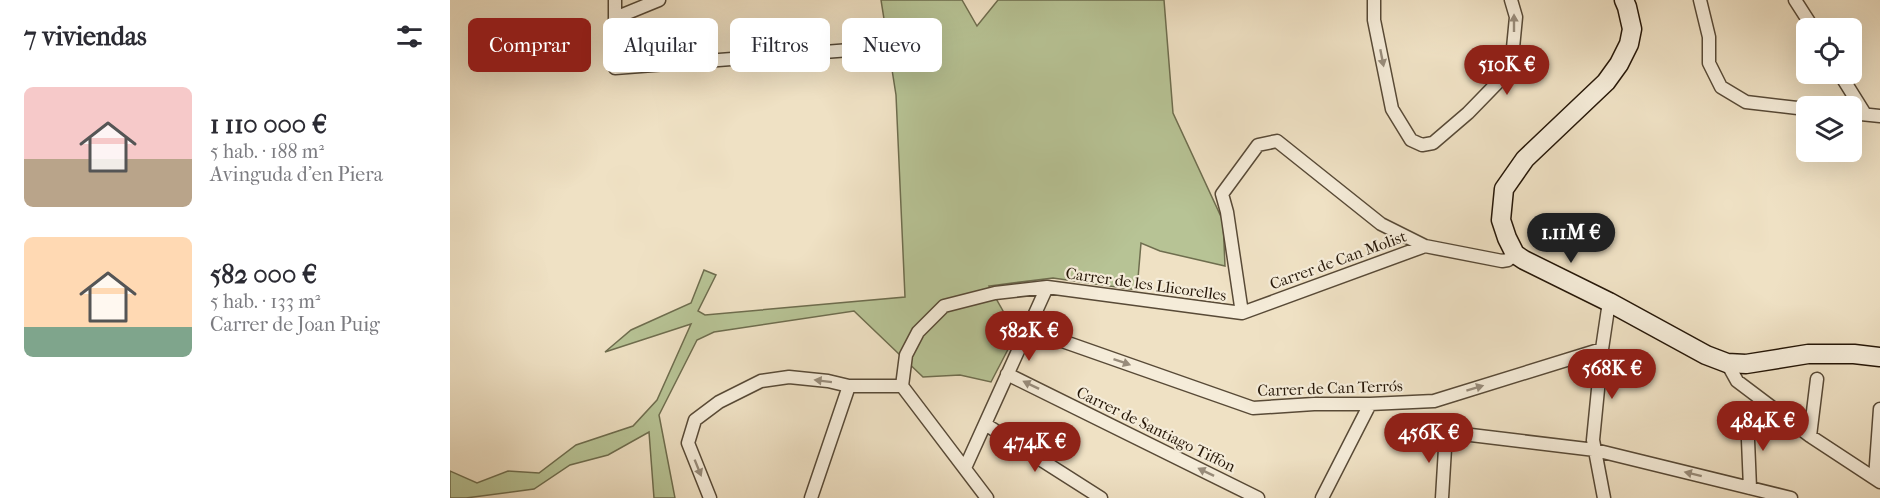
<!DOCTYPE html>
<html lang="es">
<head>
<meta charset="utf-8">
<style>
  body { margin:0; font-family:"IM FELL French Canon",serif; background:#f2f2f3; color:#2b2b33; height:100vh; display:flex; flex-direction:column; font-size:22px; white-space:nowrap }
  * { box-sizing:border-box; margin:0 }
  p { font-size:20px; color:#7c7c81 }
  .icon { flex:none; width:33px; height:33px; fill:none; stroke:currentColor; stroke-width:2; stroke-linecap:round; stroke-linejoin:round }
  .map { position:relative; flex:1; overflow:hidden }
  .drawer { display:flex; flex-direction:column; background:#fff; width:450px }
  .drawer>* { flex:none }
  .guide { position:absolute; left:18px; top:18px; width:570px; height:54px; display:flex; gap:12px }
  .buttons { position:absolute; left:1346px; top:18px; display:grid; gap:12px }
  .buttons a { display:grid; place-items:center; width:66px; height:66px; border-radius:9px; background:#fff; box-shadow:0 6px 24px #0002; font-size:30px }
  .price { position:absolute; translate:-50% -51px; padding:0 14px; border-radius:21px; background:#8f2418; color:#fff; font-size:20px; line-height:39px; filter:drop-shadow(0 2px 3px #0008) }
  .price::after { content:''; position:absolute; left:50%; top:36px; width:18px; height:14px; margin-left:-9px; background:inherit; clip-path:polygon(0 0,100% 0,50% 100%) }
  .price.on { background:#222; color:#fff }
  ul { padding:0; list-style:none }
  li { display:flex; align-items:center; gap:18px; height:150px; padding:0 24px }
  li span { display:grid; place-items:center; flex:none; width:168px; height:120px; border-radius:9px; color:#555 }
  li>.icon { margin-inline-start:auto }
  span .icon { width:72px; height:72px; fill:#fffc; stroke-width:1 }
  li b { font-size:26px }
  h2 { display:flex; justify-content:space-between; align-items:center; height:72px; padding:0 24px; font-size:26px }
  .tag { padding:0 21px; border-radius:9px; background:#fff; box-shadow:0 6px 24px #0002; font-size:21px; line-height:54px }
  .tag.on { background:#8f2418; color:#fff }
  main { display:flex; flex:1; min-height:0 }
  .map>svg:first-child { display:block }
  .green { fill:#b7c395; stroke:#6e6d4e; stroke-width:1.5 }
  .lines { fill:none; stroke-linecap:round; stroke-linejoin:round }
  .street-casing { stroke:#584a37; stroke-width:15 }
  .secondary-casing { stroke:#261708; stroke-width:21 }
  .street { stroke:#f5ecd9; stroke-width:12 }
  .secondary { stroke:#f5ecd9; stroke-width:18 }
  .oneway { fill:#988c7b }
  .labels { text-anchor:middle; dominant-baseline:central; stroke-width:4.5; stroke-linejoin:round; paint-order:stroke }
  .street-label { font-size:16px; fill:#261708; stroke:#f5ecd9 }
</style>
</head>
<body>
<main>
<section class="drawer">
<h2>7 viviendas<svg class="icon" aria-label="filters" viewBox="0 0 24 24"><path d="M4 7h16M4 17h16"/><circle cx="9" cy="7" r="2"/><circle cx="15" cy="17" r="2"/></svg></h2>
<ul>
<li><span style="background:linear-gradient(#f6c9c9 60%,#b9a48a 0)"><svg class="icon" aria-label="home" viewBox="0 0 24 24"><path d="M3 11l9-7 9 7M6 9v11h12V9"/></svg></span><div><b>1 110 000 €</b><p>5 hab. · 188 m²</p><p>Avinguda d'en Piera</p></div></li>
<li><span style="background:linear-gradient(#ffd9b3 75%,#7fa58c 0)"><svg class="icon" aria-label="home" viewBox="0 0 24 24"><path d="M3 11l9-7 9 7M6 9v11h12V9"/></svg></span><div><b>582 000 €</b><p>5 hab. · 133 m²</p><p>Carrer de Joan Puig</p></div></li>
</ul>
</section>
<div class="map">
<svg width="1430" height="498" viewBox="0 0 1430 498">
  <rect width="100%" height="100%" fill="#efe1c4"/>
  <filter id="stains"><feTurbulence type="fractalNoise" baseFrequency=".00333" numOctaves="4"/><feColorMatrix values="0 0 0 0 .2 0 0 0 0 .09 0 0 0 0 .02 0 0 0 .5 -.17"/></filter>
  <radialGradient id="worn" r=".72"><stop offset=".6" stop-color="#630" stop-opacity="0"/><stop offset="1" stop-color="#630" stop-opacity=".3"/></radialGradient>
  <!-- green -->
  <path class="green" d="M431,0H512L527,26L548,0H714L723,113L773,221L775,266L710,251L691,243L687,290L603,278L539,286L566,334L541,382L510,375L473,377L404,311L264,332L247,340L209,415L225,498H204L199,432L158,455L120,465L84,489L16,498H0V471L27,483L58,471L89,473L126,445L183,426L207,400L241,324L155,352L181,330L241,303L254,270L266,275L248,311L255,315L455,297L446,95Z"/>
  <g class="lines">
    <!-- street casing -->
    <g class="street-casing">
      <path id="street" d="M165,0V68L426,48
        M924,0V20L942,109L961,140L972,145L983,143L1018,113L1054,76L1063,48L1066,17L1061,0
        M1250,0L1259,37V63L1271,87L1296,102L1356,109
        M1345,0L1363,28
        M165,18L209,0
        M1390,74L1415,114
        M1401,113L1430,116
        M792,313L777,212L772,194L808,145L827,141L931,224L975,246
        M578,329L803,408L864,404H920L984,401L1152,349
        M1277,363L1287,381L1360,436L1430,482
        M557,374L808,498
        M452,386L456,355L468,332L494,306L545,293L597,287L792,313L975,246L1052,261L1058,260L1065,254
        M452,386L537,498
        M1297,416L1300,488
        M535,424L651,498
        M1360,436L1367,379
        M515,468L597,287
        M1425,478L1430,409
        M260,498L238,443L245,420L269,402L311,381L339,377L378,381L399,386H452
        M361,498L399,386
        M872,498L920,404
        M992,498L996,432L1145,450L1341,498
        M1154,498L1143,440L1152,349L1159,302"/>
    </g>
    <!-- secondary casing -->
    <g class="secondary-casing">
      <path id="secondary" d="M1174,0L1177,7L1182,29L1179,44L1169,64L1156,82L1075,159L1054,189L1051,220L1057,238L1065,254L1074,260L1159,302L1256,355L1277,363L1296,364L1358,354H1404L1430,357"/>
    </g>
    <!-- street -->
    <use href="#street" class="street"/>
    <!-- secondary -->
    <use href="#secondary" class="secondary"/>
  </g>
  <!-- one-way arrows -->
  <defs><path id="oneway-solid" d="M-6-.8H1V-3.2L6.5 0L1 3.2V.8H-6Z" transform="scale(1.5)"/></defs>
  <g class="oneway">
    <use href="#oneway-solid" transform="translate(1064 23) rotate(-90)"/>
    <use href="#oneway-solid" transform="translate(932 58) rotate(79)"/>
    <use href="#oneway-solid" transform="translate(672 362) rotate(19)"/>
    <use href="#oneway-solid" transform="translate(373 381) rotate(-173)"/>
    <use href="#oneway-solid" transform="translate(581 385) rotate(-154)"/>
    <use href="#oneway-solid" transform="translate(1025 388) rotate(-17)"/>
    <use href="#oneway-solid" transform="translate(248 468) rotate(68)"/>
    <use href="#oneway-solid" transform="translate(756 472) rotate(-154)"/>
    <use href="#oneway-solid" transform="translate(1243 474) rotate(-166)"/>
  </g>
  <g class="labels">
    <!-- street labels -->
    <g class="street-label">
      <text transform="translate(888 260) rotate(-20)">Carrer de Can Molist</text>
      <text transform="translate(696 284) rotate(8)">Carrer de les Llicorelles</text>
      <text transform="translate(880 388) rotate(-2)">Carrer de Can Terrós</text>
      <text transform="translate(706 429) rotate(26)">Carrer de Santiago Tiffon</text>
    </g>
  </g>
  <rect width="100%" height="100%" filter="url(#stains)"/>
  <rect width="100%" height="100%" fill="url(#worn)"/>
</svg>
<div class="buttons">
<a><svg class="icon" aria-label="locate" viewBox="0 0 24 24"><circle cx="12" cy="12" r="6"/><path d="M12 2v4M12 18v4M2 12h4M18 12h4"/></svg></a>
<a><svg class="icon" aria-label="layers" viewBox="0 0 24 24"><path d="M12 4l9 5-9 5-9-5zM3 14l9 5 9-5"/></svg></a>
</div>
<b class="price" style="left:1057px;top:96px">510K €</b>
<b class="price on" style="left:1121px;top:264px">1.11M €</b>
<b class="price" style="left:579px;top:362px">582K €</b>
<b class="price" style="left:1162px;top:400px">568K €</b>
<b class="price" style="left:1313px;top:452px">484K €</b>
<b class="price" style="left:979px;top:464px">456K €</b>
<b class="price" style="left:585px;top:473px">474K €</b>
<div class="guide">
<a class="tag on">Comprar</a>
<a class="tag">Alquilar</a>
<a class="tag">Filtros</a>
<a class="tag">Nuevo</a>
</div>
</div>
</main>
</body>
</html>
